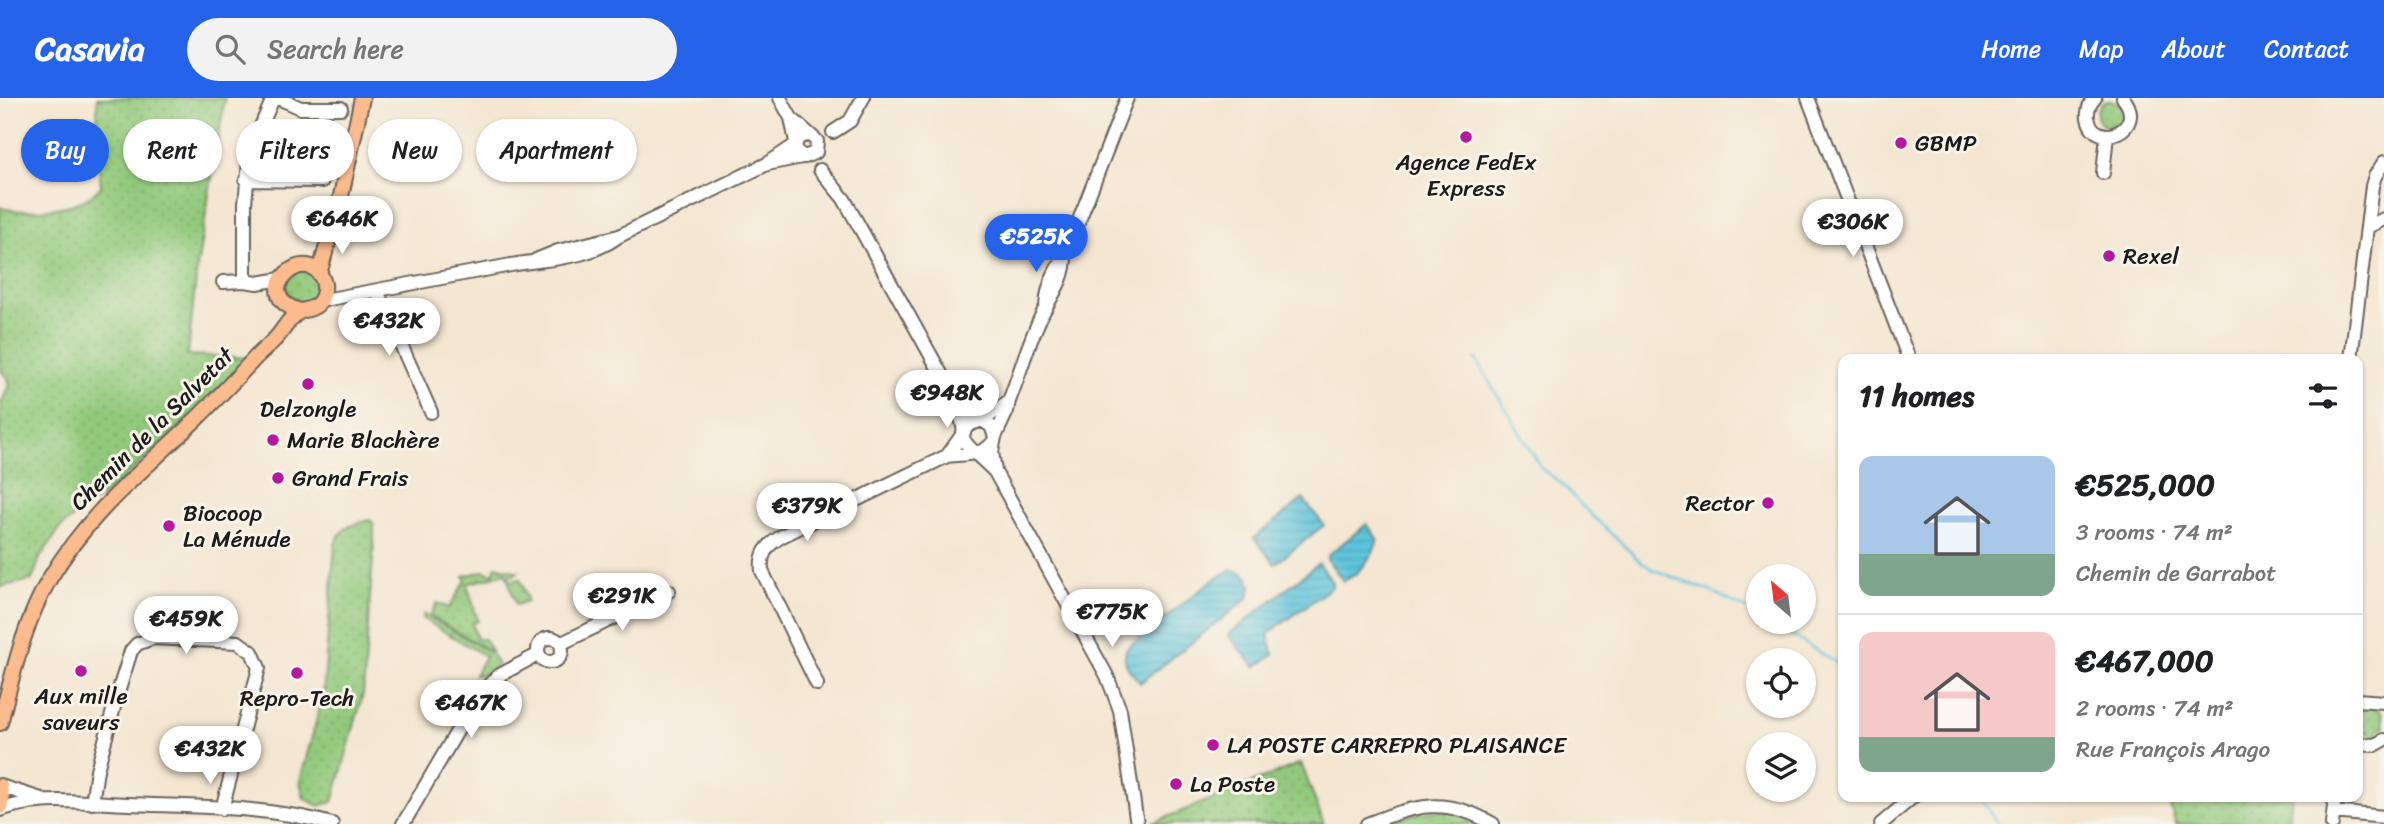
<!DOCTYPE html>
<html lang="en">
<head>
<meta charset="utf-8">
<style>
  body { margin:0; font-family:Sriracha,sans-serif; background:#f2f2f2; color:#202124; height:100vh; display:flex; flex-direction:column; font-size:26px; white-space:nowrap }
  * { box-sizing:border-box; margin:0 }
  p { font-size:23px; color:#757577 }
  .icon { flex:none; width:38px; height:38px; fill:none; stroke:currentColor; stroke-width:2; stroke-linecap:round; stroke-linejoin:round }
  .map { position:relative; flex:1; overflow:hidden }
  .panel { position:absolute; left:1838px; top:256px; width:525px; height:448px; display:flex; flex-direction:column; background:#fff; border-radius:14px; box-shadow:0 2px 5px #0004 }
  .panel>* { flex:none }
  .guide { position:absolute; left:21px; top:21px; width:665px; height:63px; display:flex; gap:14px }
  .needle { width:46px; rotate:332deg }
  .buttons { position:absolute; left:1746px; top:466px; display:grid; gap:14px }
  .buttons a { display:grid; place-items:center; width:70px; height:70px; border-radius:50%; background:#fff; box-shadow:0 2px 5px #0004; font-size:35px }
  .price { position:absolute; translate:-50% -60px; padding:0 16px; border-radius:24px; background:#fff; color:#222; font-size:23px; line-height:46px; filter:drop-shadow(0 2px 4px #0008) }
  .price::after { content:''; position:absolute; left:50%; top:42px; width:21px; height:16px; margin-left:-10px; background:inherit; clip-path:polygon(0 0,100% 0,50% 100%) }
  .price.on { background:#2563eb; color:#fff }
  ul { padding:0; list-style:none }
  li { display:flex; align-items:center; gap:21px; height:175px; padding:0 21px }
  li+li { border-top:2px solid #e0e0e0 }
  li span { display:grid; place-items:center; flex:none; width:196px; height:140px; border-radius:14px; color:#555 }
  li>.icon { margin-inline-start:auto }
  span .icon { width:84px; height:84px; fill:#fffc; stroke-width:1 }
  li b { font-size:30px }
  h2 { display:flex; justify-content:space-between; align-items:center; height:84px; padding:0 21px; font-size:30px }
  .chip { padding:0 24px; border-radius:32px; background:#fff; box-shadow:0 2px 5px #0004; font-size:24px; line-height:63px }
  .chip.on { background:#2563eb; color:#fff }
  header { display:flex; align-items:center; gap:42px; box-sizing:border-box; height:98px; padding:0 35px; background:#2563eb; color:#fff }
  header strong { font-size:33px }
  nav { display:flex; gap:38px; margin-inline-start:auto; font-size:24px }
  .search { width:490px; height:63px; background:#f2f2f2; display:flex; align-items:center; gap:18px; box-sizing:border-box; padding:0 24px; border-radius:38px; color:#757577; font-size:26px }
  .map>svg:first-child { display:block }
  .grass { fill:url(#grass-dots); stroke:#57724c; stroke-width:2 }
  .water { fill:url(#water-rules); stroke:#3e707c; stroke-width:2 }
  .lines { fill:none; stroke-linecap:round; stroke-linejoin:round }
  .stream { stroke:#5fc4dc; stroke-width:2.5 }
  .minor-casing { stroke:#68635b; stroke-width:16 }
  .major-casing { stroke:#68635b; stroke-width:18 }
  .minor { stroke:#fff; stroke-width:12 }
  .major { stroke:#fbbb8d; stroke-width:14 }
  .poi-dot { fill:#b5179e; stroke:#f7f3e8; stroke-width:2.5 }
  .labels { text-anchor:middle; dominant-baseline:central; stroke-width:6; stroke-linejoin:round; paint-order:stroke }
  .poi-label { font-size:23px; fill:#1c1c1c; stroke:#f7f3e8; text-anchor:start }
  .street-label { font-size:23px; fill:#1c1c1c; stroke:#f7f3e8 }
</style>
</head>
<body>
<header>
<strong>Casavia</strong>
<div class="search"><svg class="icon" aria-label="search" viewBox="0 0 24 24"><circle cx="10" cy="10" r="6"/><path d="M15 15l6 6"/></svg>Search here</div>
<nav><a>Home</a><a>Map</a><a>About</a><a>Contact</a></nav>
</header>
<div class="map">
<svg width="2384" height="726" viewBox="0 0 2384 726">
  <defs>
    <pattern id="grass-dots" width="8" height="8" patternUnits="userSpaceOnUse" patternTransform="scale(1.75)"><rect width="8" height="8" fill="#92c97c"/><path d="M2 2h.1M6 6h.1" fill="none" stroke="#7dac6b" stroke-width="1.8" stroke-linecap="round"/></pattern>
    <pattern id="water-rules" width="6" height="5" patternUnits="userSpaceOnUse" patternTransform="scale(1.75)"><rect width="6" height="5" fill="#5fc4dc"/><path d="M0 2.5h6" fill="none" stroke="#52a8bc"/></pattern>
  </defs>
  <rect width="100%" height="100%" fill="#f7f3e8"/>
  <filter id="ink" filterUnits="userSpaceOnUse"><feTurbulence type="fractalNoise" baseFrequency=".0143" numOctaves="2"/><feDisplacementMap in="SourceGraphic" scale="14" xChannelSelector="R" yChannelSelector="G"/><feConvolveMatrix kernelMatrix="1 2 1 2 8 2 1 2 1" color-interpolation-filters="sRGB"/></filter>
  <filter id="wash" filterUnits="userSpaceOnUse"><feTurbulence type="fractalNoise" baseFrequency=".00686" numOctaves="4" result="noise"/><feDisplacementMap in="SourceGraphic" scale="28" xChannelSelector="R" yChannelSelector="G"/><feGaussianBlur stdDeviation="1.57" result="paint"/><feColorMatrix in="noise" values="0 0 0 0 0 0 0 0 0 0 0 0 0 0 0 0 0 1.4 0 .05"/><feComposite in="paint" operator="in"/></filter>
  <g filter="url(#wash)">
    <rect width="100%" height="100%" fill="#f4e6d1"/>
    <!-- grass -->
    <path class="grass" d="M97,0H225L197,169L188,257L248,260L192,318L114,389L61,429L40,460L32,482L0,489V309L10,284L0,271V109C19,117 63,111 82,103C89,100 95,94 101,89L98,60Z
      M2097 16a13 13 0 1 1 26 0a13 13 0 1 1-26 0Z
      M286 189a16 16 0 1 1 32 0a16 16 0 1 1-32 0Z
      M370,422L374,426V446L363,596L333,704L319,708L304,700L300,683L323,598L335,447C340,429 353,426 370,422Z
      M496,468L518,474L509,480V483L520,481L527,500V503L516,507L506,475L467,486L478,523L472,525L477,541H484L492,554L430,518L437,505L449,510L466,482L464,478L483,473L493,476Z
      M424,516L491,555L498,567L484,577H475L485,558L423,521Z
      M2357,607L2375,609L2382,614L2384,630L2378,631V636L2383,637L2368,644V634L2357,633Z
      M1301,665L1324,726H1150Z
      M2172,698H2292L2288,726H2176L2170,708Z
      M1441,712L1465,716L1485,726H1381L1415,716Z"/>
    <!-- water -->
    <path class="water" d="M1303,401L1324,427L1275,466L1254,440Z
      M1367,426L1378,442C1373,458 1359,477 1343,483L1327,461L1328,457Z
      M1319,465L1332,484V489L1268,536L1274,557L1255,569L1228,537Z
      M1231,472C1248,473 1255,485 1248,500L1140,585C1131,574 1120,564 1127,550L1214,481Z"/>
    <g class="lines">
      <!-- stream -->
      <path class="stream" d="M1475,260L1542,371L1561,385L1580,406L1641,464L1652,471L1712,494L1759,517
        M1769,523L1843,569
        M1980,698L1997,726"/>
    </g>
  </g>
  <g filter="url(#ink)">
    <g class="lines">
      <!-- minor casing -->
      <g class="minor-casing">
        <path id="minor" d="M277,0L272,3L250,53L245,105V183L257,185L281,181
          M278,0L301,10H341
          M780,0L791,20
          M1808,0L1909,261
          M2095,0C2089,6 2087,12 2088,20C2095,54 2149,31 2123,0
          M833,34L850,23L863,0
          M796,44L791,20L817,43L816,54L805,59L798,55L795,47L799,39L808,37
          M795,47L767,66L802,59
          M820,72L844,101L959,308
          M2103,75L2107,37
          M246,82L322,83
          M2367,129L2384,121
          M619,138L767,66
          M223,184L245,183
          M377,193L431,314
          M319,203C383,191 447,179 511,167C549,160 586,162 619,138L558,153L536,162
          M1046,209C1047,189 1053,174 1065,158L1127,0
          M2351,261L2372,88L2375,78L2384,64
          M1009,303C1001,309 994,315 986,320C975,327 964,323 963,340C966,349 987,365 995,374L1107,578L1120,612L1137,726
          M995,339L1007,313L1009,303C1021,273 1030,237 1046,209C1055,192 1065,179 1065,158
          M993,344C984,358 962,356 947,358L964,334L959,308L991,328L995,339L992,354L995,373
          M538 552a12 12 0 1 1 24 0a12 12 0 1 1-24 0Z
          M562,545L669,493
          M817,586L762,473C760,456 767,447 782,438L947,358
          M2357,602L2384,604
          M2357,646L2375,647L2384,642
          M0,688L41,701
          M92,705L97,672L117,598L131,553L137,546L153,540L238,544L252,554L259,570L222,711
          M0,712C39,697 87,705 128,706C196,709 266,708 332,726
          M2334,714L2384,719
          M403,726L477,599L498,578L539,556
          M1367,726C1416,707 1445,698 1493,726
          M1881,726L1914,698
          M2332,726L2335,698"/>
      </g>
      <!-- major casing -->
      <g class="major-casing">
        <path id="major" d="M319,176L341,98L362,0
          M0,625C13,576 24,524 50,480C87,418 133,381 185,332C209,309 232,285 255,260C261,254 268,248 274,242C283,234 288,220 299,214C305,211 312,212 318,206C323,200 325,194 324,186C312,139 244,196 300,213
          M0,688L2,701L0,709"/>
      </g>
      <!-- minor -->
      <use href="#minor" class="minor"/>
      <!-- major -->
      <use href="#major" class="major"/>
    </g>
  </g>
  <!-- markers -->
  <g class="poi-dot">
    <circle cx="1466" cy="39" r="7"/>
    <circle cx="1901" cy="45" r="7"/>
    <circle cx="2109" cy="158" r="7"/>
    <circle cx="308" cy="286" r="7"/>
    <circle cx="273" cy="342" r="7"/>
    <circle cx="278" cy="380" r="7"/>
    <circle cx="1768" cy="405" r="7"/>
    <circle cx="169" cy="428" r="7"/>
    <circle cx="81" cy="573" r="7"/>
    <circle cx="297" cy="575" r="7"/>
    <circle cx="1213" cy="647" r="7"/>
    <circle cx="1176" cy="686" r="7"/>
  </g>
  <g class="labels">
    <!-- poi labels -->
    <g class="poi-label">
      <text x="1915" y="45">GBMP</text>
      <text x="1466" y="64" text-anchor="middle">Agence FedEx<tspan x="1466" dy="26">Express</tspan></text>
      <text x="2123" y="158">Rexel</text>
      <text x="308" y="311" text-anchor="middle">Delzongle</text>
      <text x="287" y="342">Marie Blachère</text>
      <text x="292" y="380">Grand Frais</text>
      <text x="1754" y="405" text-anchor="end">Rector</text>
      <text x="183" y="415">Biocoop<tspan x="183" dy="26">La Ménude</tspan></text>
      <text x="81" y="598" text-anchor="middle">Aux mille<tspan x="81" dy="26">saveurs</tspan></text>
      <text x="297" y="600" text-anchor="middle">Repro-Tech</text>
      <text x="1227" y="647">LA POSTE CARREPRO PLAISANCE</text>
      <text x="1190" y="686">La Poste</text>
    </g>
    <!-- street labels -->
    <g class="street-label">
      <text transform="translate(152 331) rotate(-45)">Chemin de la Salvetat</text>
    </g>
  </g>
</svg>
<div class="buttons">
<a><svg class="needle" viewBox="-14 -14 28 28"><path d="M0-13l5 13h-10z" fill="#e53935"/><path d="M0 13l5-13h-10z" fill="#757577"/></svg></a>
<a><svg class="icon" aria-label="locate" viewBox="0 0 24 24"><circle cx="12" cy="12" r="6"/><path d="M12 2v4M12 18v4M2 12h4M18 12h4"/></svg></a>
<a><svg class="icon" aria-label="layers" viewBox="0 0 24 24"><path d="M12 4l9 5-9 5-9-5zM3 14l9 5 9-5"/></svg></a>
</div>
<b class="price" style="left:342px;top:158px">€646K</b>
<b class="price" style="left:1853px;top:161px">€306K</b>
<b class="price on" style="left:1036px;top:176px">€525K</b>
<b class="price" style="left:389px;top:260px">€432K</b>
<b class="price" style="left:947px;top:332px">€948K</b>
<b class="price" style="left:807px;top:445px">€379K</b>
<b class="price" style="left:622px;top:535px">€291K</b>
<b class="price" style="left:1112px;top:551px">€775K</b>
<b class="price" style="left:186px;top:558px">€459K</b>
<b class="price" style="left:471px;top:642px">€467K</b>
<b class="price" style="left:210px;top:688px">€432K</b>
<div class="guide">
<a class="chip on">Buy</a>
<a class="chip">Rent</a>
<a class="chip">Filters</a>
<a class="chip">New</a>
<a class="chip">Apartment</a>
</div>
<section class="panel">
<h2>11 homes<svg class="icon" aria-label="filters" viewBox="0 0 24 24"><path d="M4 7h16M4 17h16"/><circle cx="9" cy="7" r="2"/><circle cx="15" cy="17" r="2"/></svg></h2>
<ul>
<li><span style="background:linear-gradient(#a9c7e8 70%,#7fa58c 0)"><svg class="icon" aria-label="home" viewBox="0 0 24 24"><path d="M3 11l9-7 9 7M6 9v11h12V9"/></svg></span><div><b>€525,000</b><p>3 rooms · 74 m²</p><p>Chemin de Garrabot</p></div></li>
<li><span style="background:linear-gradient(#f6c9c9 75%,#7fa58c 0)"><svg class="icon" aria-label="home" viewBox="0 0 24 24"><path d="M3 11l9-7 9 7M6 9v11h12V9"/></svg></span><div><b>€467,000</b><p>2 rooms · 74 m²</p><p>Rue François Arago</p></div></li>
</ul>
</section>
</div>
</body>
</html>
